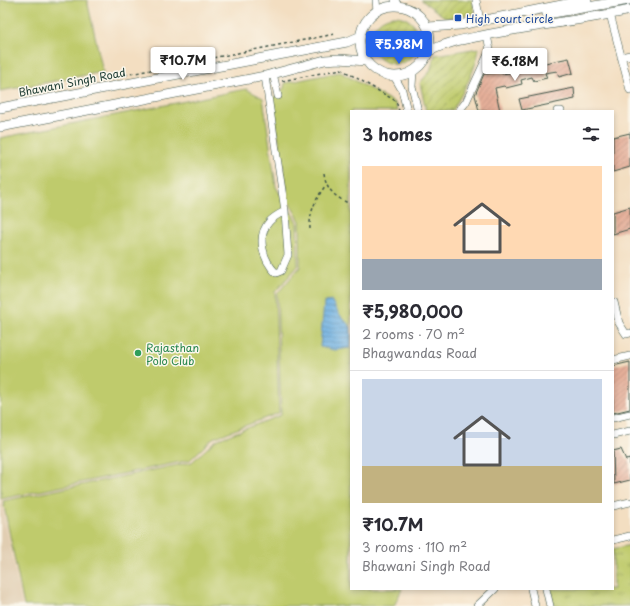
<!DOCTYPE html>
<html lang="en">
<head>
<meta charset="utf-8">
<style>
  body { margin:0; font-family:"Playpen Sans",sans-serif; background:#f2f2f3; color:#2b2b33; height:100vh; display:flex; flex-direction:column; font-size:15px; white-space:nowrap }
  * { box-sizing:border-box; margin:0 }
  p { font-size:13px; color:#7c7c81 }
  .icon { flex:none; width:22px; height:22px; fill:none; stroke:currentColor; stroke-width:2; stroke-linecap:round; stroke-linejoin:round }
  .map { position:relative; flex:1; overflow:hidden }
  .drawer { position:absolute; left:350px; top:110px; width:264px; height:480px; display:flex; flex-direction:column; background:#fff; border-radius:0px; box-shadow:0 2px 6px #0003 }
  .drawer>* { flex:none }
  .price { position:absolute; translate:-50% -34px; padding:0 9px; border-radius:4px; background:#fff; color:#222; font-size:13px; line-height:26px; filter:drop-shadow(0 1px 2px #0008) }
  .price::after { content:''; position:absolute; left:50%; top:24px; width:12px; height:9px; margin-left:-6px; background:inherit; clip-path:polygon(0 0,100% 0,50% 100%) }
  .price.active { background:#2563eb; color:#fff }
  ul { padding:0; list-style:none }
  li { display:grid; align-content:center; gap:8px; height:212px; padding:0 12px }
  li+li { border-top:1px solid #e1e1e2 }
  li span { display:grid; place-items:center; height:124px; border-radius:0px; color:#555 }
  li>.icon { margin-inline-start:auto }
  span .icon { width:72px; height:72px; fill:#fffc; stroke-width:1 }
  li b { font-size:17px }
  h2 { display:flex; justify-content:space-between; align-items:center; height:48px; padding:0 12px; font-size:17px }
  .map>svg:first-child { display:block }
  .built { fill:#e1ceb2 }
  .grass { fill:#bfcb6c; stroke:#6f8450 }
  .park { fill:url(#park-tufts); stroke:#6f8450 }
  .garden { fill:url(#garden-furrows); stroke:#6f8450 }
  .water { fill:url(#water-rules); stroke:#46768a }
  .building { fill:url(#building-hatch) }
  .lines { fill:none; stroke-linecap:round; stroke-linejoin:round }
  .minor-casing { stroke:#3f5549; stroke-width:8 }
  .major-casing { stroke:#3f5549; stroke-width:10 }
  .path { stroke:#3f5549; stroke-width:1.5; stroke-dasharray:3 3; stroke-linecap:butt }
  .minor { stroke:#fff; stroke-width:7 }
  .major { stroke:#fff; stroke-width:9 }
  .transit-dot { fill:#1a4fb4; stroke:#fbf7ec; stroke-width:1.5 }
  .leisure-dot { fill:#2e9e5b; stroke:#fbf7ec; stroke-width:1.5 }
  .labels { text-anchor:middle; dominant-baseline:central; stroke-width:3; stroke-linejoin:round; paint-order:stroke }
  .transit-label { font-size:11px; fill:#164399; stroke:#fbf7ec; text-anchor:start }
  .street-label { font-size:11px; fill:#1f3d34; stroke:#fbf7ec }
  .leisure-label { font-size:11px; fill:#27864d; stroke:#fbf7ec; text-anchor:start }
</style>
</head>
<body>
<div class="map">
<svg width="630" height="606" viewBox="0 0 630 606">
  <defs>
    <pattern id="park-tufts" width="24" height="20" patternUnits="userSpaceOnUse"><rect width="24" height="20" fill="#bfcb6c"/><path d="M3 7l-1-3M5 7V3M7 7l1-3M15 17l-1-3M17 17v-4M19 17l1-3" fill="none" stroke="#9ba65a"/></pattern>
    <pattern id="garden-furrows" width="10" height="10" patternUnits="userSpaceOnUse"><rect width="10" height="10" fill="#bfcb6c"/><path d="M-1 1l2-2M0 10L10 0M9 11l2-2" fill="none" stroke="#9ba65a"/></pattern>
    <pattern id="water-rules" width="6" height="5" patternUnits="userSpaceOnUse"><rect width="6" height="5" fill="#6caee0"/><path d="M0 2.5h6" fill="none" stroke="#588fb6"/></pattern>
    <pattern id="building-hatch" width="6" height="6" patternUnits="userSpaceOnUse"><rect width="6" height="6" fill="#e5af99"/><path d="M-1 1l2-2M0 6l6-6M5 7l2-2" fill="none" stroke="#b9907e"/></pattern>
  </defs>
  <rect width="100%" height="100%" fill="#fbf7ec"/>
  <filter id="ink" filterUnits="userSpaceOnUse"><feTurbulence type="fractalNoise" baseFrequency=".025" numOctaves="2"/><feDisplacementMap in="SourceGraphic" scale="8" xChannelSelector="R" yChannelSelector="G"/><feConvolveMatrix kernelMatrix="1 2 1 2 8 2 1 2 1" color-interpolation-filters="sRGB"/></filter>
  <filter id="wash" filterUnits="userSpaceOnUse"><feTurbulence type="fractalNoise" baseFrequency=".012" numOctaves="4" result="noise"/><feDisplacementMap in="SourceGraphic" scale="16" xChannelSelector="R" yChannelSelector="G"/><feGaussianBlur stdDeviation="0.9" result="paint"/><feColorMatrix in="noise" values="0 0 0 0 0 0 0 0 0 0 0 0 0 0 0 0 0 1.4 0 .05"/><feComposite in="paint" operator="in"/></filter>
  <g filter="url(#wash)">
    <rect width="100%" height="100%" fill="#f3dec1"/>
    <!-- built -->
    <path class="built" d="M0,497L1,499L22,606H0Z"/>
    <!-- grass -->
    <path class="grass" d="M0,0H87L103,72L0,91Z
      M340,72L395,103L398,111H351V589H402L394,606H24L3,501L192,462L216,440L281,415L277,294L300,267V221L289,202L272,97L277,96L284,88L285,83Z
      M246,89L263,98L276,187L297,222L298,266L275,292L279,413L213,438L190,460L1,499L0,138Z"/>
    <!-- park -->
    <path class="park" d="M630,545V606H554L549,589H613V549Z"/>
    <!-- garden -->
    <path class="garden" d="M421,0H472L475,13L446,18Z
      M371 40a24 24 0 1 1 48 0a24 24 0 1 1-48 0Z
      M479,48C477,69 463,91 453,110L451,111H426L420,83L430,71L435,55Z"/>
    <!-- water -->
    <path class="water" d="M331,300L340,315L351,327V348L335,350L320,347L324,303Z"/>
    <g id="blocks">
      <!-- building -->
      <path class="building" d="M569,58L573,73L559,77L557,71L545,73L547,78L534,81L532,77L521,80L522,84L506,88L504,86L495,88L500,111H479L475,95L484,74L500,72L502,74L526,70V67Z
        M574,88L575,99L522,110L519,99Z
        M630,133V167L613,172V137Z
        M630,207V229L613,234V212Z
        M630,362V409L613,413V366Z
        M621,449L626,460L630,459V480L614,484L613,451Z"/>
    </g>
  </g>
  <g filter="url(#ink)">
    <use href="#blocks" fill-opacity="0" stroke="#3f5549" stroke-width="1"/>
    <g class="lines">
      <!-- minor casing -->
      <g class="minor-casing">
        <path id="minor" d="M376,0L377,11
          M395,0L398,6
          M476,0L480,21
          M610,14L630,90
          M621,57L630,55
          M413,71L412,86L418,111
          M273,73L278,96
          M265,76L285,211L288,255L281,271L276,273C263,260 256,237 269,222C273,217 279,214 285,211
          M394,76L402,90L407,111
          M459,111L466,102L490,50L487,35
          M557,111H561
          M614,302L619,323L626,334L630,333
          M613,360L630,356
          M613,418L630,414
          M613,435L630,431
          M613,506L630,502
          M613,540L630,536
          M531,589L535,606
          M546,589L550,606
          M477,606L495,589"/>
      </g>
      <!-- major casing -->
      <g class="major-casing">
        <path id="major" d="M360 41a35 35 0 1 1 70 0a35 35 0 1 1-70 0Z
          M547,14L629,0
          M428,27L460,25L587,0
          M429,51C452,40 467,39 491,34C537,25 584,20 630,10
          M0,108L347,42L361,36
          M0,127L265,76L325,60L339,59L367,61"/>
      </g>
      <!-- path -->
      <path class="path" d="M125,75L335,34
        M282,81L341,69L396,101L399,111
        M324,173C326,189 335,198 351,204
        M310,229C309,212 316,198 326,185"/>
      <!-- minor -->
      <use href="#minor" class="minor"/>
      <!-- major -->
      <use href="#major" class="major"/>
    </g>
  </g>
  <!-- markers -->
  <rect class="transit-dot" x="454" y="14" width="8" height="8" rx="2"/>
  <circle class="leisure-dot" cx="138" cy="353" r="4"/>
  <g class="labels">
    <!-- transit labels -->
    <g class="transit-label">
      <text x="466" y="18">High court circle</text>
    </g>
    <!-- street labels -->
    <g class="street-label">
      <text transform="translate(72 82) rotate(-11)">Bhawani Singh Road</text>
    </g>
    <!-- leisure labels -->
    <g class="leisure-label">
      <text x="146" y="347">Rajasthan<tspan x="146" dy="13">Polo Club</tspan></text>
    </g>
  </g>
</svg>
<b class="price active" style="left:399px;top:65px">₹5.98M</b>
<b class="price" style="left:183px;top:81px">₹10.7M</b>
<b class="price" style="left:515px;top:82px">₹6.18M</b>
<section class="drawer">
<h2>3 homes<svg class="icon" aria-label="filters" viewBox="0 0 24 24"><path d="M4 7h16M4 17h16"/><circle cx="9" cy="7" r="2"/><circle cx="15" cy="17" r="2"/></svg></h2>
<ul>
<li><span style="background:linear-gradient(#ffd9b3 75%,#9aa5b1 0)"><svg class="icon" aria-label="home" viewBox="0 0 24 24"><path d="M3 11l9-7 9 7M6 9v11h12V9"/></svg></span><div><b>₹5,980,000</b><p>2 rooms · 70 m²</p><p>Bhagwandas Road</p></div></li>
<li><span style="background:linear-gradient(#c9d6e8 70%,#c2b280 0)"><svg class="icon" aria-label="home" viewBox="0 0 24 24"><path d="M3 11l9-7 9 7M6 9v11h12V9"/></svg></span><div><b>₹10.7M</b><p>3 rooms · 110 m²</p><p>Bhawani Singh Road</p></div></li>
</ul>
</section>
</div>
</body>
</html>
